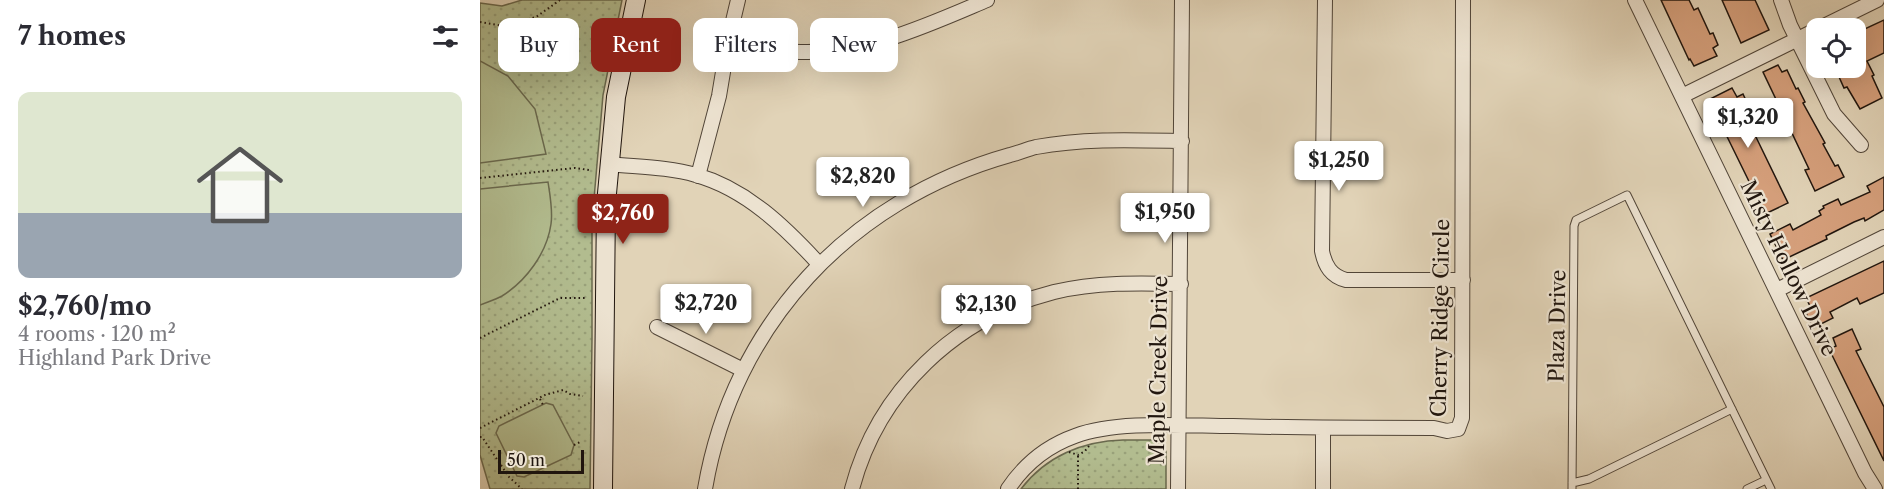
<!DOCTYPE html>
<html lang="en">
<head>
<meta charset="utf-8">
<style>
  body { margin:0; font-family:"Libre Caslon Text",serif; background:#f2f2f3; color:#2b2b33; height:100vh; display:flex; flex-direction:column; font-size:22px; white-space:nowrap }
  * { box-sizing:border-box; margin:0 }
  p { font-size:20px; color:#7c7c81 }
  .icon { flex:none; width:33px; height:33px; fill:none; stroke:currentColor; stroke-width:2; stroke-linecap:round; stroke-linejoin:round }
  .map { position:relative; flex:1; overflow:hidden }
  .panel { display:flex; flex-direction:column; background:#fff; width:480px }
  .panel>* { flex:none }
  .top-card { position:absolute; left:18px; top:18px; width:570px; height:54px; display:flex; gap:12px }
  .tools { position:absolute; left:1326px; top:18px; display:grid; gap:12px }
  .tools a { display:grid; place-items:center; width:60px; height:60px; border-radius:12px; background:#fff; box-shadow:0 6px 24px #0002; font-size:30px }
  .scale { position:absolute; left:18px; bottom:15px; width:86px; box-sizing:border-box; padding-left:6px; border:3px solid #21160e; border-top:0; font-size:16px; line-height:21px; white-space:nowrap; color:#21160e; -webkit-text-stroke:4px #ece2d0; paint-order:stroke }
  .price { position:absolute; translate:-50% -51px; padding:0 14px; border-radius:6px; background:#fff; color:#222; font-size:20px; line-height:39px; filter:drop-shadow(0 2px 3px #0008) }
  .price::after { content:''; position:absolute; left:50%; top:36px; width:18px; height:14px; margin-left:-9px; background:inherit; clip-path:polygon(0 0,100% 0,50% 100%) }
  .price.active { background:#8f2418; color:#fff }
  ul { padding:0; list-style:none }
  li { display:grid; align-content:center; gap:12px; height:318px; padding:0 18px }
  li span { display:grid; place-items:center; height:186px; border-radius:12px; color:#555 }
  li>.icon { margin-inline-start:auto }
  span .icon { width:108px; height:108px; fill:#fffc; stroke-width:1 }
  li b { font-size:26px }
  h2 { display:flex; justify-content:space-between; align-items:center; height:72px; padding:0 18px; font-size:26px }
  .chip { padding:0 21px; border-radius:12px; background:#fff; box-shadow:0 6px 24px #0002; font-size:21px; line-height:54px }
  .chip.active { background:#8f2418; color:#fff }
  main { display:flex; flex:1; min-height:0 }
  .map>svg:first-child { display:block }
  .grass { fill:url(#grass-dots); stroke:#6a694e; stroke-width:1.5 }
  .garden { fill:#b2bc8f; stroke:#6a694e; stroke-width:1.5 }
  .building { fill:#d59f7b; stroke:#21160e; stroke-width:1.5 }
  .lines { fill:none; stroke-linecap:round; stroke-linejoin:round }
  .lane-casing { stroke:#514538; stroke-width:9 }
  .street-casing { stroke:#514538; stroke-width:16 }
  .secondary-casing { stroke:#21160e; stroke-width:20 }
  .path { stroke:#21160e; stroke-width:2; stroke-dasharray:1.5 3; stroke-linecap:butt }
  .lane { stroke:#ece2d0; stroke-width:7 }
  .street { stroke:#ece2d0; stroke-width:14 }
  .secondary { stroke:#ece2d0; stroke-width:18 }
  .labels { text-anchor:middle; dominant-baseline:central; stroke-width:4.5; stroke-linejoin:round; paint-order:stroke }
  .street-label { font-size:21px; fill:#21160e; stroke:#ece2d0 }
</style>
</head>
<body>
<main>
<section class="panel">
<h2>7 homes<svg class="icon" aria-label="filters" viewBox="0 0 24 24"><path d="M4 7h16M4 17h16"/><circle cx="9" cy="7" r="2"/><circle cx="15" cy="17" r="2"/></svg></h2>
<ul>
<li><span style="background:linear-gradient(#dfe7d0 65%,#9aa5b1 0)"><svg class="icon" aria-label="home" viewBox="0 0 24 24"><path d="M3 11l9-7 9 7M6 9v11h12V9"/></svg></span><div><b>$2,760/mo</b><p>4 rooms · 120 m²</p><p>Highland Park Drive</p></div></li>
</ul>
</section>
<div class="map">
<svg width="1404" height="489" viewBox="0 0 1404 489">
  <defs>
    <pattern id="grass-dots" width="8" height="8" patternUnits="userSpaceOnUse" patternTransform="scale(1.5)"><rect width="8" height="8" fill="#b2bc8f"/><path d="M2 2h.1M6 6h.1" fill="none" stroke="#99a17a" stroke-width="1.8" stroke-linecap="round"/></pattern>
  </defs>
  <rect width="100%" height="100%" fill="#e1d3b7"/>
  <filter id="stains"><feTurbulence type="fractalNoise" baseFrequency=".00333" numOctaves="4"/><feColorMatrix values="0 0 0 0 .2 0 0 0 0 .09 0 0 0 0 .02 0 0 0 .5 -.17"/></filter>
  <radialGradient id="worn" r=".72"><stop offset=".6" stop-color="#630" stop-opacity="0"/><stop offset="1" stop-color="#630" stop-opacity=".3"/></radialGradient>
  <!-- grass -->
  <path class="grass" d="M42,0H142L123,95L112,222V339L110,489H10L0,455V3L22,6Z
    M643,440H672L684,447L686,452V489H541C566,456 603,441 643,440Z"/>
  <!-- garden -->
  <path class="garden" d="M0,61L28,76L55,109L66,154L0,163Z
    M68,182C70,195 73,211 71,224C67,253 46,281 22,296C15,300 7,302 0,305V189Z
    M66,403L73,405L94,445L91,455L44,477L37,476L16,433L19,426Z"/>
  <!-- building -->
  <path class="building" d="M1181,0H1209L1214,10L1218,8L1230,34L1233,33L1238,45L1233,48L1237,56L1214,66L1210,59L1209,60Z
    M1242,0H1275L1289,30L1261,43Z
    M1404,20V53L1387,61L1394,75L1392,76L1402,98L1380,109L1367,87L1364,88L1355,68H1376V33Z
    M1298,65L1302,72L1307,70L1316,89L1318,88L1325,102L1323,103L1345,143L1343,144L1355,166L1358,165L1364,177L1335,191L1325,170L1329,169L1283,72Z
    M1252,88L1257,97L1263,94L1268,105L1266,106L1276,125L1271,127L1274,133L1308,203L1285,214L1233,108L1234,107L1230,99Z
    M1404,177V210L1385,221L1384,218L1374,222L1346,236L1347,239L1303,260L1290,234L1310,224L1313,230L1341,215L1339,211L1344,208L1343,206L1358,199L1361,205L1390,192L1387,186Z
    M1404,261V293L1380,304L1377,298L1350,312L1353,318L1333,328L1326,313L1332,310L1326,298Z
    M1372,329L1381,349L1376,351L1404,407V461L1349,349L1356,346L1353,338Z"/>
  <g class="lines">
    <!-- lane casing -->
    <g class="lane-casing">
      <path id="lane" d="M1092,483L1109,479L1252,409
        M1092,489L1094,226L1096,220L1147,195L1291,489
        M1267,489L1286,480"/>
    </g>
    <!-- street casing -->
    <g class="street-casing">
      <path id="street" d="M845,0L842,251C845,266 851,276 866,280H983
        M1155,0L1385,473L1395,489
        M1301,0L1310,25L1354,114L1381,145
        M1340,28L1397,0
        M248,42C272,46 297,52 321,52C386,54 448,25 507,0
        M1202,96L1336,30
        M129,164C158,167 188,167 216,175C266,189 305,227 339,264
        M218,176L239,96L248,42L258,0
        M1297,290L1404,237
        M177,327L263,370
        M225,489C253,324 370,200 530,155C539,153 547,149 556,147C604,138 653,140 702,141
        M372,489C398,390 476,317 574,292C616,282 658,283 701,284
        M528,489C544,465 567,446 595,436C638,420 707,426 753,426C820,428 887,428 954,428L967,431L978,429L982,418L983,0
        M698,489L702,0
        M843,489V428"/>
    </g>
    <!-- secondary casing -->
    <g class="secondary-casing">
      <path id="secondary" d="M123,489L126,204L136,97L156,0"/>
    </g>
    <!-- path -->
    <path class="path" d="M0,22L24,26L56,17L80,0
      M0,178L95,168L109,170
      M0,338L80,298H106
      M60,399L63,405
      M0,428L65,395L83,390L90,394L103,396
      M0,437H2L29,477L42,489
      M94,445L102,441
      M589,452L598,455L605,451L609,446
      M598,489V455"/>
    <!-- lane -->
    <use href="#lane" class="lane"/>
    <!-- street -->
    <use href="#street" class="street"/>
    <!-- secondary -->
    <use href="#secondary" class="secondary"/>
  </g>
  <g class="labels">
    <!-- street labels -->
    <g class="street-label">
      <text transform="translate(1309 268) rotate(64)">Misty Hollow Drive</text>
      <text transform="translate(960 318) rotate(-89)">Cherry Ridge Circle</text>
      <text transform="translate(1077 326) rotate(-89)">Plaza Drive</text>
      <text transform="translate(678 370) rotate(-89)">Maple Creek Drive</text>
    </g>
  </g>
  <rect width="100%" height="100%" filter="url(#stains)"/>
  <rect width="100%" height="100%" fill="url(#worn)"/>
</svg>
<div class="tools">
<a><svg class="icon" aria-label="locate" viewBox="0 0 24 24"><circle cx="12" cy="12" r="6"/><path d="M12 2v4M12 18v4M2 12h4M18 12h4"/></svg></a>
</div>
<div class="scale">50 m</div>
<b class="price" style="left:1268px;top:149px">$1,320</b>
<b class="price" style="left:859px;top:192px">$1,250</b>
<b class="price" style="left:383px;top:208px">$2,820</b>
<b class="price" style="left:685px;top:244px">$1,950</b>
<b class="price active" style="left:143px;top:245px">$2,760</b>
<b class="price" style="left:226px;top:335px">$2,720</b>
<b class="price" style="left:506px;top:336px">$2,130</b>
<div class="top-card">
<a class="chip">Buy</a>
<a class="chip active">Rent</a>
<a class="chip">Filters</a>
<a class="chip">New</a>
</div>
</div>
</main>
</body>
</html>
